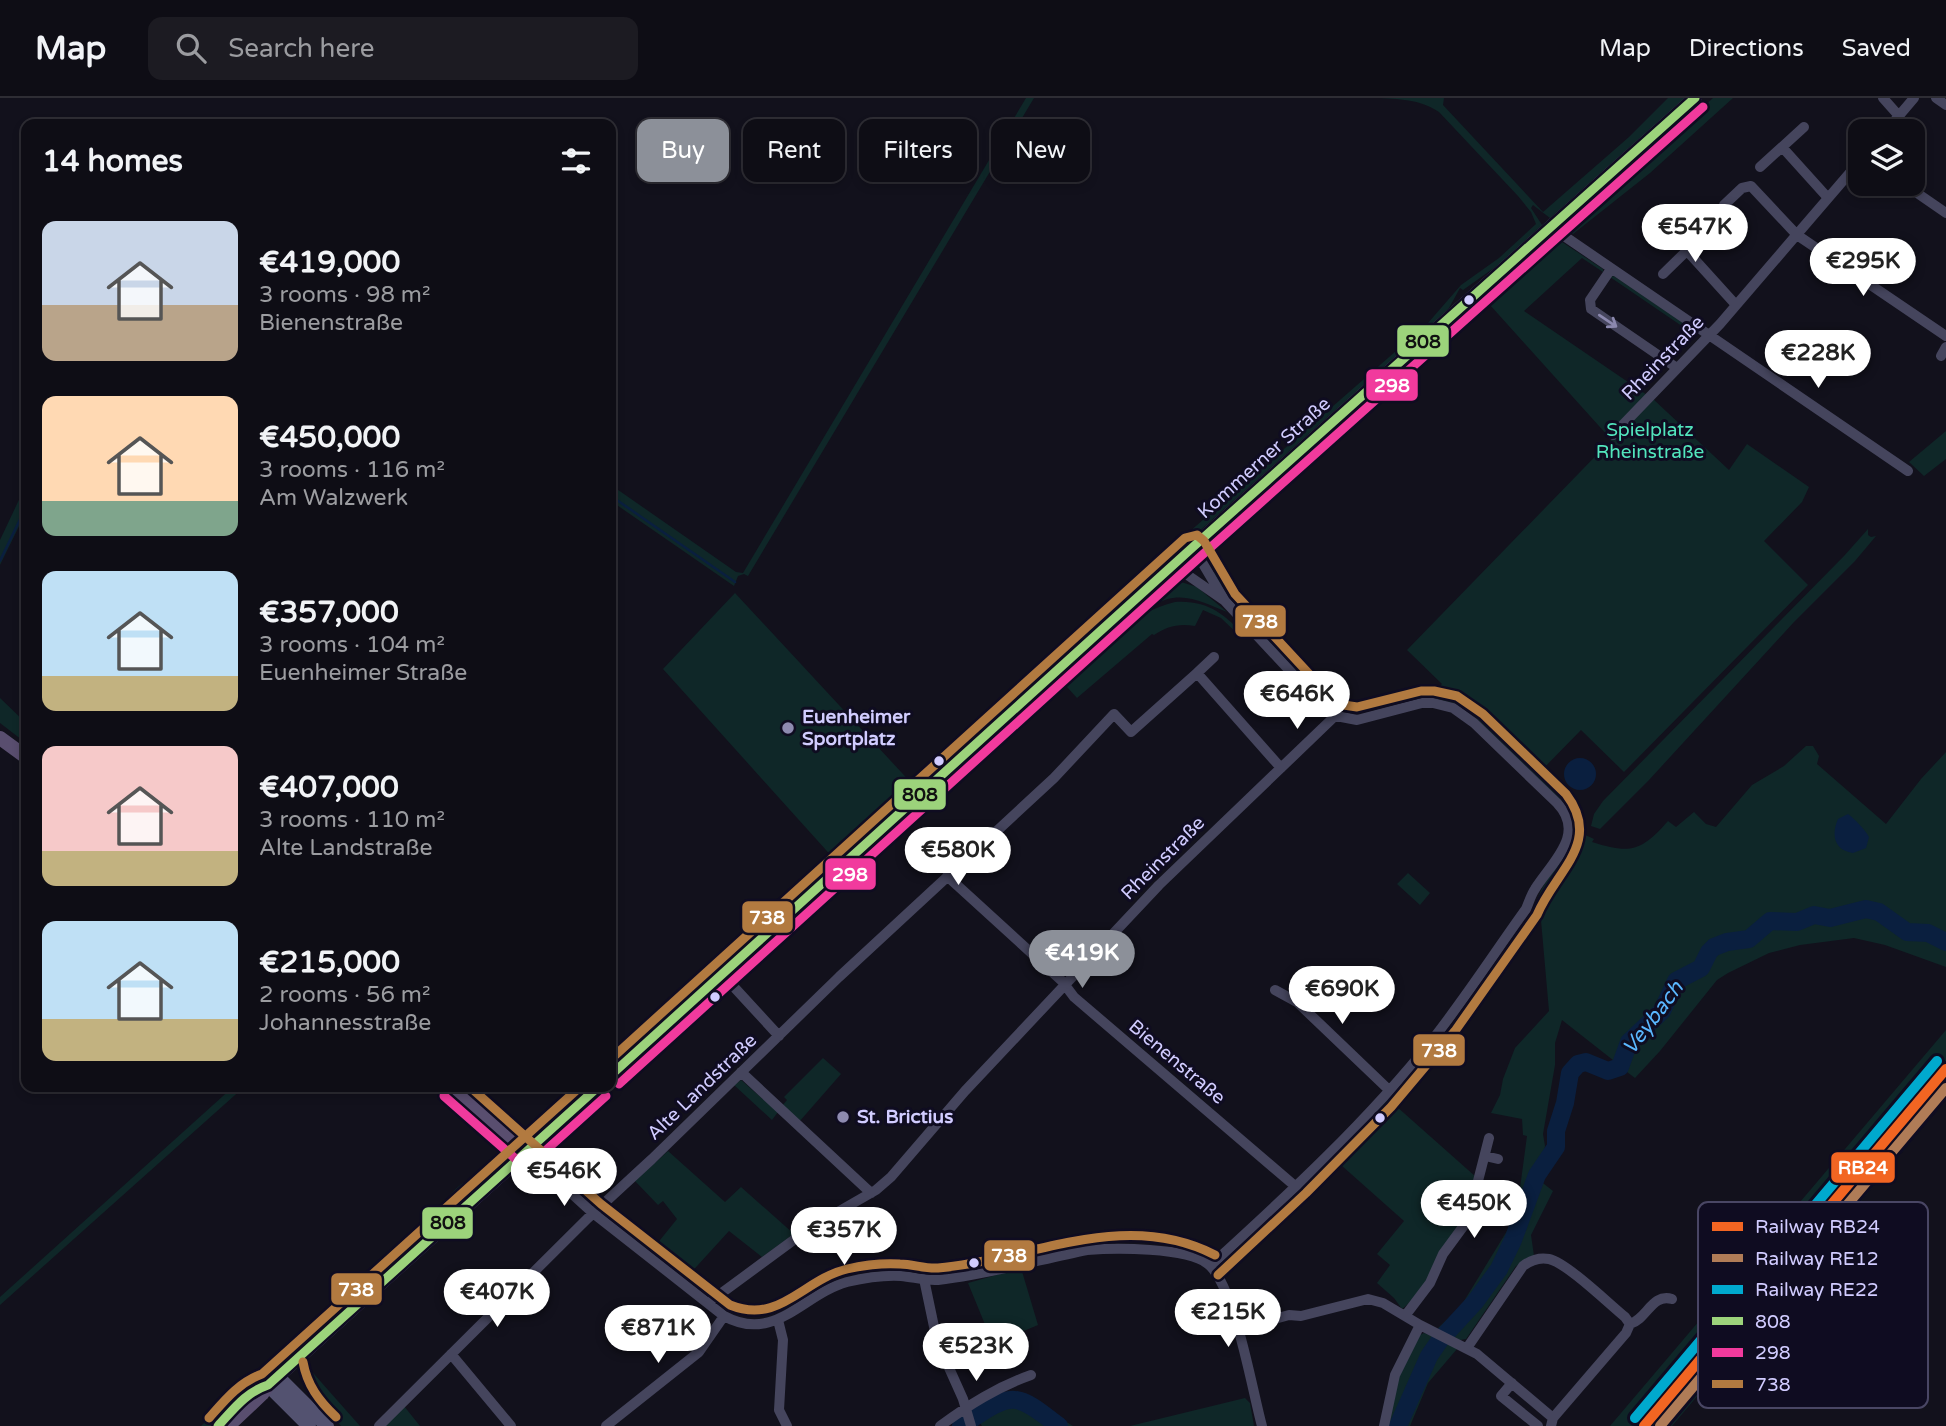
<!DOCTYPE html>
<html lang="en">
<head>
<meta charset="utf-8">
<style>
  body { margin:0; font-family:"Varela Round",sans-serif; background:#1c1b22; color:#f1f3f6; height:100vh; display:flex; flex-direction:column; font-size:26px; white-space:nowrap }
  * { box-sizing:border-box; margin:0 }
  p { font-size:23px; color:#9b9ca0 }
  .icon { flex:none; width:38px; height:38px; fill:none; stroke:currentColor; stroke-width:2; stroke-linecap:round; stroke-linejoin:round }
  .map { position:relative; flex:1; overflow:hidden }
  .drawer { position:absolute; left:21px; top:21px; width:595px; height:973px; display:flex; flex-direction:column; background:#0e0d15; border-radius:14px; box-shadow:0 4px 10px #0003,0 0 0 2px #2e2d34 }
  .drawer>* { flex:none }
  .hud { position:absolute; left:637px; top:21px; width:665px; height:63px; display:flex; gap:14px }
  .buttons { position:absolute; left:1848px; top:21px; display:grid; gap:14px }
  .buttons a { display:grid; place-items:center; width:77px; height:77px; border-radius:14px; background:#0e0d15; box-shadow:0 4px 10px #0003,0 0 0 2px #2e2d34; font-size:35px }
  .price { position:absolute; translate:-50% -60px; padding:0 16px; border-radius:24px; background:#fff; color:#222; font-size:23px; line-height:46px; filter:drop-shadow(0 2px 4px #0008) }
  .price::after { content:''; position:absolute; left:50%; top:42px; width:21px; height:16px; margin-left:-10px; background:inherit; clip-path:polygon(0 0,100% 0,50% 100%) }
  .price.selected { background:#8c9099; color:#fff }
  ul { padding:0; list-style:none }
  li { display:flex; align-items:center; gap:21px; height:175px; padding:0 21px }
  li span { display:grid; place-items:center; flex:none; width:196px; height:140px; border-radius:14px; color:#555 }
  li>.icon { margin-inline-start:auto }
  span .icon { width:84px; height:84px; fill:#fffc; stroke-width:1 }
  li b { font-size:30px }
  h2 { display:flex; justify-content:space-between; align-items:center; height:84px; padding:0 21px; font-size:30px }
  .chip { padding:0 24px; border-radius:14px; background:#0e0d15; box-shadow:0 4px 10px #0003,0 0 0 2px #2e2d34; font-size:24px; line-height:63px }
  .chip.selected { background:#8c9099; color:#fff }
  header { display:flex; align-items:center; gap:42px; box-sizing:border-box; height:98px; padding:0 35px; background:#0e0d15; border-bottom:2px solid #2e2d34 }
  header strong { font-size:33px }
  nav { display:flex; gap:38px; margin-inline-start:auto; font-size:24px }
  .search { width:490px; height:63px; background:#1c1b22; display:flex; align-items:center; gap:18px; box-sizing:border-box; padding:0 24px; border-radius:14px; color:#9b9ca0; font-size:26px }
  .map>svg:first-child { display:block }
  .green { fill:#0f2728 }
  .water { fill:#0a1f3f }
  .lines { fill:none; stroke-linecap:round; stroke-linejoin:round }
  .stream { stroke:#0a1f3f; stroke-width:2.5 }
  .river { stroke:#0a1f3f; stroke-width:18 }
  .street { stroke:#45455d; stroke-width:10 }
  .secondary { stroke:#535270; stroke-width:14 }
  .primary { stroke:#594e6f; stroke-width:14 }
  .bus-1-casing { stroke:#0f0c21; stroke-width:14 }
  .bus-2-casing { stroke:#0f0c21; stroke-width:14 }
  .bus-3-casing { stroke:#0f0c21; stroke-width:14 }
  .bus-1 { stroke:#9cd37b; stroke-width:9 }
  .bus-2 { stroke:#f13a9d; stroke-width:9 }
  .bus-3 { stroke:#b27a40; stroke-width:9 }
  .rail-1-casing { stroke:#0f0c21; stroke-width:16 }
  .rail-2-casing { stroke:#0f0c21; stroke-width:16 }
  .rail-3-casing { stroke:#0f0c21; stroke-width:16 }
  .rail-1 { stroke:#f26522; stroke-width:10 }
  .rail-2 { stroke:#b07c57; stroke-width:10 }
  .rail-3 { stroke:#00a9ce; stroke-width:10 }
  .oneway { stroke:#8b88ae }
  .bus-dot { fill:#d1ccff; stroke:#0f0c21; stroke-width:2.5 }
  .poi-dot { fill:#8e8bb0; stroke:#0f0c21; stroke-width:2.5 }
  .labels { text-anchor:middle; dominant-baseline:central; stroke-width:6; stroke-linejoin:round; paint-order:stroke }
  .street-label { font-size:19px; fill:#d1ccff; stroke:#0f0c21 }
  .park-label { font-size:19px; fill:#52e5bd; stroke:#0f0c21 }
  .poi-label { font-size:19px; font-weight:bold; fill:#d1ccff; stroke:#0f0c21; text-anchor:start }
  .water-label { font-size:21px; font-style:italic; fill:#5ab7ff; stroke:#0f0c21 }
  .key { fill:#0f0c21; stroke:#494664; stroke-width:2 }
  .key-label { font-size:19px; fill:#d1ccff }
  .line-badge { stroke:#0f0c21; stroke-width:2.5 }
  .badge-label { font-size:19px; text-anchor:middle; font-weight:bold; fill:#fff }
  .pale-badge-label { font-size:19px; text-anchor:middle; font-weight:bold; fill:#111 }
</style>
</head>
<body>
<header>
<strong>Map</strong>
<div class="search"><svg class="icon" aria-label="search" viewBox="0 0 24 24"><circle cx="10" cy="10" r="6"/><path d="M15 15l6 6"/></svg>Search here</div>
<nav><a>Map</a><a>Directions</a><a>Saved</a></nav>
</header>
<div class="map">
<svg width="1946" height="1328" viewBox="0 0 1946 1328">
  <rect width="100%" height="100%" fill="#12111c"/>
  <!-- green -->
  <path class="green" d="M1026,0H1034L748,478L744,476L738,478L734,488L611,403V387L736,474L743,475Z
    M1376,0H1444L1443,7L1543,114L1629,39L1668,0H1685L1550,120L1533,107L1531,110L1542,127L1501,165L1463,192L1460,190L1449,210L1400,258L1332,315L1186,445L956,659L953,657L927,681L925,679L1037,578L1188,435L1428,225L1461,187L1499,160L1536,126L1531,114L1518,98L1439,14C1420,1 1398,1 1376,0Z
    M1713,0H1733L1650,75L1573,136L1569,133L1612,93L1647,65L1649,66L1667,42Z
    M1559,142L1603,171V174L1582,160L1524,213L1647,297L1608,338L1490,207L1218,450C1211,462 1216,469 1224,479L1284,554L1335,611L1334,612L1315,589L1312,591L1249,522L1213,476L1215,474C1207,464 1208,456 1216,446L1414,268Z
    M1614,178L1695,233V237L1610,179Z
    M1652,300L1729,372L1747,346L1809,389L1802,404L1764,443L1808,487L1624,674L1581,632L1537,677L1583,723L1578,722L1567,708L1471,615L1455,605L1429,599L1442,586L1407,552Z
    M1946,333V361L1924,378L1909,364Z
    M26,387V414L0,467V442Z
    M1868,431V437L1871,439L1876,438L1855,463L1794,524L1649,682L1600,731L1591,728L1594,716L1603,703L1844,458Z
    M1181,484L1197,489L1227,514C1211,508 1192,497 1173,500C1164,501 1155,507 1147,509L1174,485Z
    M735,495L915,689L896,703L865,736L835,762L663,571Z
    M1175,504C1208,502 1224,516 1246,539L1243,541L1221,520L1203,512L1195,528C1179,525 1167,528 1154,537L1152,536L1077,600L1067,589V581C1097,550 1132,514 1175,504Z
    M0,600L26,625V645L0,625Z
    M1806,648H1813L1819,658L1817,666L1886,726L1921,681L1946,654V840L1930,833L1910,832L1879,812L1867,808L1852,810L1833,817L1816,815L1792,821L1768,820C1759,825 1754,833 1744,837C1722,845 1706,836 1702,866L1684,874L1671,883L1655,916L1627,941L1622,949L1621,964L1618,966L1562,922L1555,945V967L1543,1036L1545,1048L1544,1057L1535,1069L1534,1078L1553,1093L1531,1137L1534,1158L1516,1168L1466,1241L1460,1242L1438,1230L1461,1208L1510,1128L1518,1105L1527,1038L1523,1037L1522,1021L1491,1015L1500,997L1503,981L1515,950L1549,913L1540,811L1536,807C1541,784 1567,755 1581,735L1594,741L1592,744C1630,756 1641,754 1668,723L1676,729L1694,714L1706,726L1716,729L1752,687L1784,668Z
    M1408,775L1430,795L1420,807L1397,786Z
    M790,803L618,963L616,960Z
    M1861,815C1889,815 1884,827 1904,837C1918,843 1925,834 1946,847V869L1885,847L1854,840L1800,847L1769,855L1728,875L1717,882L1660,953L1635,980L1623,971L1630,951L1634,945L1654,929L1667,913L1676,888L1687,879L1704,873L1711,858L1721,850L1751,844L1776,826L1805,825L1809,827L1814,821L1834,822Z
    M1946,932V965L1638,1328H1610Z
    M823,960L841,976L799,1024L782,1008L787,1002L784,999Z
    M741,982L778,1014L772,1022L734,987Z
    M1946,988V1002L1940,1009L1672,1328H1658Z
    M233,989H244L0,1207V1199Z
    M1387,1000L1476,1079C1473,1089 1471,1101 1468,1111C1462,1129 1417,1202 1402,1211L1394,1200L1377,1185L1390,1167L1377,1156L1404,1123L1332,1059Z
    M668,1053L725,1104L741,1089L794,1136L762,1159L729,1133L687,1179L652,1152L677,1121L663,1103L658,1107L635,1083Z
    M463,1085L465,1088L454,1098L434,1128L349,1205L261,1278L221,1315L212,1328H201L241,1290L419,1136C432,1123 450,1093 463,1085Z
    M1021,1170L1038,1227L993,1246L968,1185Z
    M1424,1235L1438,1240L1422,1265L1396,1328H1388L1397,1281L1420,1237Z
    M1443,1243L1457,1251L1428,1285L1410,1328H1399L1426,1270Z
    M306,1267L360,1328H341L307,1290L302,1280Z
    M1016,1295L1028,1300L1073,1328H982L979,1324L976,1326L971,1314L1004,1297Z
    M1245,1300L1250,1305L1254,1328H1130Z
    M404,1308L420,1328H383Z"/>
  <!-- water -->
  <path class="water" d="M1564 676a16 16 0 1 1 32 0a16 16 0 1 1-32 0Z
    M1848,716C1853,719 1867,734 1869,739L1866,750L1853,755C1834,752 1831,737 1838,721Z"/>
  <g class="lines">
    <!-- stream -->
    <path class="stream" d="M611,398L735,484
      M0,463L26,409"/>
    <!-- river -->
    <path class="river" d="M961,1328C975,1320 999,1299 1016,1302C1031,1304 1047,1320 1059,1328
      M1398,1328L1429,1258L1440,1242L1475,1204L1499,1171L1513,1142L1537,1077L1556,1049V1033L1565,1005L1570,975L1578,966L1586,964L1608,973L1620,969L1629,944L1662,913L1676,883L1701,870L1709,854L1714,849L1727,844L1749,841L1770,823L1797,824L1814,817L1830,820L1866,811L1879,814L1907,834L1928,835L1946,844"/>
    <!-- street -->
    <path class="street" d="M1883,0L1899,18
      M1936,0L1946,7
      M1886,33L1914,0
      M1782,49L1828,100
      M1760,69L1804,29
      M1904,86L1946,115
      M1724,107L1742,90L1751,88L1797,137L1946,238
      M1551,129L1908,373
      M1687,153L1736,207
      M1611,171L1590,202L1591,211L1677,270
      M1663,176L1706,134
      M1941,258L1946,249
      M1613,337L1720,226L1860,63
      M1193,449L1225,503
      M1173,467L1225,503L1331,617L1357,622L1422,605H1433L1453,610L1474,625L1557,705C1587,736 1552,764 1535,791C1531,797 1529,804 1526,811C1495,854 1466,899 1433,941C1368,1023 1288,1097 1210,1168
      M1197,575L1214,559
      M947,778L1062,883L1074,899L1295,1088
      M722,876L779,938
      M1275,892L1297,904L1389,992
      M741,974L871,1095
      M526,1054L593,1115L724,1218C775,1246 803,1196 847,1184C864,1180 883,1177 901,1178C913,1179 926,1183 938,1182C988,1176 1038,1162 1087,1152C1114,1150 1187,1149 1208,1166C1235,1188 1252,1292 1262,1328
      M1485,1058L1498,1061
      M924,1181L937,1243L963,1301L971,1328
      M708,1205L810,1130L876,1092L891,1079L965,993L1159,787L1334,619
      M1405,1218L1430,1185L1443,1156L1468,1122L1489,1040
      M778,1222L783,1242L779,1312L787,1328
      M1630,1226C1647,1221 1652,1195 1672,1201
      M1238,1231L1289,1217L1301,1218L1368,1201L1383,1205L1420,1227
      M1467,1250L1523,1168C1531,1162 1539,1159 1549,1161C1567,1165 1609,1206 1625,1219L1630,1226L1626,1235L1553,1320
      M451,1256L511,1328
      M1512,1285L1501,1298L1538,1328
      M379,1328L588,1120L652,1061L839,879L1054,680L1114,616L1131,634L1197,575L1281,670
      M606,1328L699,1254L724,1218
      M940,1328C969,1307 997,1289 1031,1277
      M1384,1328L1395,1277L1420,1227L1477,1256L1553,1320L1551,1328"/>
    <!-- secondary -->
    <path class="secondary" d="M277,1278L327,1328
      M268,1287L309,1328"/>
    <!-- primary -->
    <path class="primary" d="M0,640L26,659
      M611,977L1193,449L1695,0
      M452,989L526,1054
      M228,1328L262,1296L268,1287L598,989"/>
    <!-- bus-1 casing -->
    <g class="bus-1-casing">
      <path id="bus-1" d="M611,977L1193,449L1695,0
        M218,1328C233,1312 246,1294 268,1287L598,989"/>
    </g>
    <!-- bus-2 casing -->
    <g class="bus-2-casing">
      <path id="bus-2" d="M619,986L1201,458L1703,9
        M444,998L518,1063
        M534,1063L606,998"/>
    </g>
    <!-- bus-3 casing -->
    <g class="bus-3-casing">
      <path id="bus-3" d="M611,961L1185,440L1197,437L1204,443L1235,496L1337,606L1357,609L1421,593H1434L1457,598L1483,616L1566,696C1603,745 1555,773 1537,817L1455,933L1391,1009L1306,1095L1218,1177
        M470,989L601,1106L730,1207C780,1227 802,1182 847,1171C864,1167 883,1165 900,1166C913,1166 925,1171 938,1170C1031,1162 1123,1110 1215,1157
        M303,1264C307,1287 319,1303 336,1319
        M209,1320C224,1303 239,1284 262,1276L580,989"/>
    </g>
    <!-- bus-1 -->
    <use href="#bus-1" class="bus-1"/>
    <!-- bus-2 -->
    <use href="#bus-2" class="bus-2"/>
    <!-- bus-3 -->
    <use href="#bus-3" class="bus-3"/>
    <!-- rail-1 casing -->
    <g class="rail-1-casing">
      <path id="rail-1" d="M1644,1328L1946,971"/>
    </g>
    <!-- rail-2 casing -->
    <g class="rail-2-casing">
      <path id="rail-2" d="M1660,1328L1946,990"/>
    </g>
    <!-- rail-3 casing -->
    <g class="rail-3-casing">
      <path id="rail-3" d="M1635,1320L1937,963"/>
    </g>
    <!-- rail-1 -->
    <use href="#rail-1" class="rail-1"/>
    <!-- rail-2 -->
    <use href="#rail-2" class="rail-2"/>
    <!-- rail-3 -->
    <use href="#rail-3" class="rail-3"/>
  </g>
  <!-- one-way arrows -->
  <defs><path id="oneway-shaft" d="M-6 0H5M1.5-3L5.5 0L1.5 3" fill="none" stroke-width="1.6" stroke-linecap="round" stroke-linejoin="round" transform="scale(1.75)"/></defs>
  <use class="oneway" href="#oneway-shaft" transform="translate(1608 223) rotate(34)"/>
  <!-- markers -->
  <g class="bus-dot">
    <circle cx="1469" cy="202" r="6"/>
    <circle cx="939" cy="663" r="6"/>
    <circle cx="715" cy="899" r="6"/>
    <circle cx="1380" cy="1020" r="6"/>
    <circle cx="974" cy="1165" r="6"/>
  </g>
  <g class="poi-dot">
    <circle cx="788" cy="630" r="7"/>
    <circle cx="843" cy="1019" r="7"/>
  </g>
  <g class="labels">
    <!-- street labels -->
    <g class="street-label">
      <text transform="translate(1663 260) rotate(-46)">Rheinstraße</text>
      <text transform="translate(1264 360) rotate(-42)">Kommerner Straße</text>
      <text transform="translate(1163 760) rotate(-45)">Rheinstraße</text>
      <text transform="translate(1177 964) rotate(40)">Bienenstraße</text>
      <text transform="translate(702 989) rotate(-44)">Alte Landstraße</text>
    </g>
    <!-- park labels -->
    <g class="park-label">
      <text x="1650" y="332">Spielplatz<tspan x="1650" dy="22">Rheinstraße</tspan></text>
    </g>
    <!-- poi labels -->
    <g class="poi-label">
      <text x="802" y="619">Euenheimer<tspan x="802" dy="22">Sportplatz</tspan></text>
      <text x="857" y="1019">St. Brictius</text>
    </g>
    <!-- water labels -->
    <g class="water-label">
      <text transform="translate(1653 920) rotate(-53)">Veybach</text>
    </g>
  </g>
  <!-- legend -->
  <rect x="1698" y="1104" width="230" height="206" rx="10" class="key"/>
  <rect x="1712" y="1124" width="31" height="9" fill="#f26522"/>
  <rect x="1712" y="1156" width="31" height="8" fill="#b07c57"/>
  <rect x="1712" y="1187" width="31" height="9" fill="#00a9ce"/>
  <rect x="1712" y="1219" width="31" height="8" fill="#9cd37b"/>
  <rect x="1712" y="1250" width="31" height="9" fill="#f13a9d"/>
  <rect x="1712" y="1282" width="31" height="8" fill="#b27a40"/>
  <g class="key-label">
    <text x="1755" y="1135">Railway RB24</text>
    <text x="1755" y="1167">Railway RE12</text>
    <text x="1755" y="1198">Railway RE22</text>
    <text x="1755" y="1230">808</text>
    <text x="1755" y="1261">298</text>
    <text x="1755" y="1293">738</text>
  </g>
  <g class="line-badge">
    <rect x="1396" y="226" width="54" height="34" rx="7" fill="#9cd37b"/>
    <rect x="1365" y="270" width="54" height="34" rx="7" fill="#f13a9d"/>
    <rect x="1234" y="506" width="53" height="34" rx="7" fill="#b27a40"/>
    <rect x="893" y="680" width="54" height="33" rx="7" fill="#9cd37b"/>
    <rect x="824" y="759" width="53" height="34" rx="7" fill="#f13a9d"/>
    <rect x="741" y="802" width="53" height="34" rx="7" fill="#b27a40"/>
    <rect x="1412" y="935" width="54" height="34" rx="7" fill="#b27a40"/>
    <rect x="1830" y="1053" width="66" height="33" rx="7" fill="#f26522"/>
    <rect x="421" y="1108" width="53" height="34" rx="7" fill="#9cd37b"/>
    <rect x="983" y="1141" width="53" height="33" rx="7" fill="#b27a40"/>
    <rect x="330" y="1174" width="53" height="34" rx="7" fill="#b27a40"/>
  </g>
  <g class="badge-label">
    <text x="1392" y="294">298</text>
    <text x="1260" y="530">738</text>
    <text x="850" y="783">298</text>
    <text x="767" y="826">738</text>
    <text x="1439" y="959">738</text>
    <text x="1863" y="1076">RB24</text>
    <text x="1009" y="1164">738</text>
    <text x="356" y="1198">738</text>
  </g>
  <g class="pale-badge-label">
    <text x="1423" y="250">808</text>
    <text x="920" y="703">808</text>
    <text x="448" y="1131">808</text>
  </g>
</svg>
<div class="buttons">
<a><svg class="icon" aria-label="layers" viewBox="0 0 24 24"><path d="M12 4l9 5-9 5-9-5zM3 14l9 5 9-5"/></svg></a>
</div>
<b class="price" style="left:1695px;top:166px">€547K</b>
<b class="price" style="left:1863px;top:200px">€295K</b>
<b class="price" style="left:1818px;top:292px">€228K</b>
<b class="price" style="left:1297px;top:633px">€646K</b>
<b class="price" style="left:958px;top:789px">€580K</b>
<b class="price selected" style="left:1082px;top:892px">€419K</b>
<b class="price" style="left:1342px;top:928px">€690K</b>
<b class="price" style="left:564px;top:1110px">€546K</b>
<b class="price" style="left:1474px;top:1142px">€450K</b>
<b class="price" style="left:844px;top:1169px">€357K</b>
<b class="price" style="left:497px;top:1231px">€407K</b>
<b class="price" style="left:1228px;top:1251px">€215K</b>
<b class="price" style="left:658px;top:1267px">€871K</b>
<b class="price" style="left:976px;top:1285px">€523K</b>
<div class="hud">
<a class="chip selected">Buy</a>
<a class="chip">Rent</a>
<a class="chip">Filters</a>
<a class="chip">New</a>
</div>
<section class="drawer">
<h2>14 homes<svg class="icon" aria-label="filters" viewBox="0 0 24 24"><path d="M4 7h16M4 17h16"/><circle cx="9" cy="7" r="2"/><circle cx="15" cy="17" r="2"/></svg></h2>
<ul>
<li><span style="background:linear-gradient(#c9d6e8 60%,#b9a48a 0)"><svg class="icon" aria-label="home" viewBox="0 0 24 24"><path d="M3 11l9-7 9 7M6 9v11h12V9"/></svg></span><div><b>€419,000</b><p>3 rooms · 98 m²</p><p>Bienenstraße</p></div></li>
<li><span style="background:linear-gradient(#ffd9b3 75%,#7fa58c 0)"><svg class="icon" aria-label="home" viewBox="0 0 24 24"><path d="M3 11l9-7 9 7M6 9v11h12V9"/></svg></span><div><b>€450,000</b><p>3 rooms · 116 m²</p><p>Am Walzwerk</p></div></li>
<li><span style="background:linear-gradient(#bfe0f5 75%,#c2b280 0)"><svg class="icon" aria-label="home" viewBox="0 0 24 24"><path d="M3 11l9-7 9 7M6 9v11h12V9"/></svg></span><div><b>€357,000</b><p>3 rooms · 104 m²</p><p>Euenheimer Straße</p></div></li>
<li><span style="background:linear-gradient(#f6c9c9 75%,#c2b280 0)"><svg class="icon" aria-label="home" viewBox="0 0 24 24"><path d="M3 11l9-7 9 7M6 9v11h12V9"/></svg></span><div><b>€407,000</b><p>3 rooms · 110 m²</p><p>Alte Landstraße</p></div></li>
<li><span style="background:linear-gradient(#bfe0f5 70%,#c2b280 0)"><svg class="icon" aria-label="home" viewBox="0 0 24 24"><path d="M3 11l9-7 9 7M6 9v11h12V9"/></svg></span><div><b>€215,000</b><p>2 rooms · 56 m²</p><p>Johannesstraße</p></div></li>
</ul>
</section>
</div>
</body>
</html>
